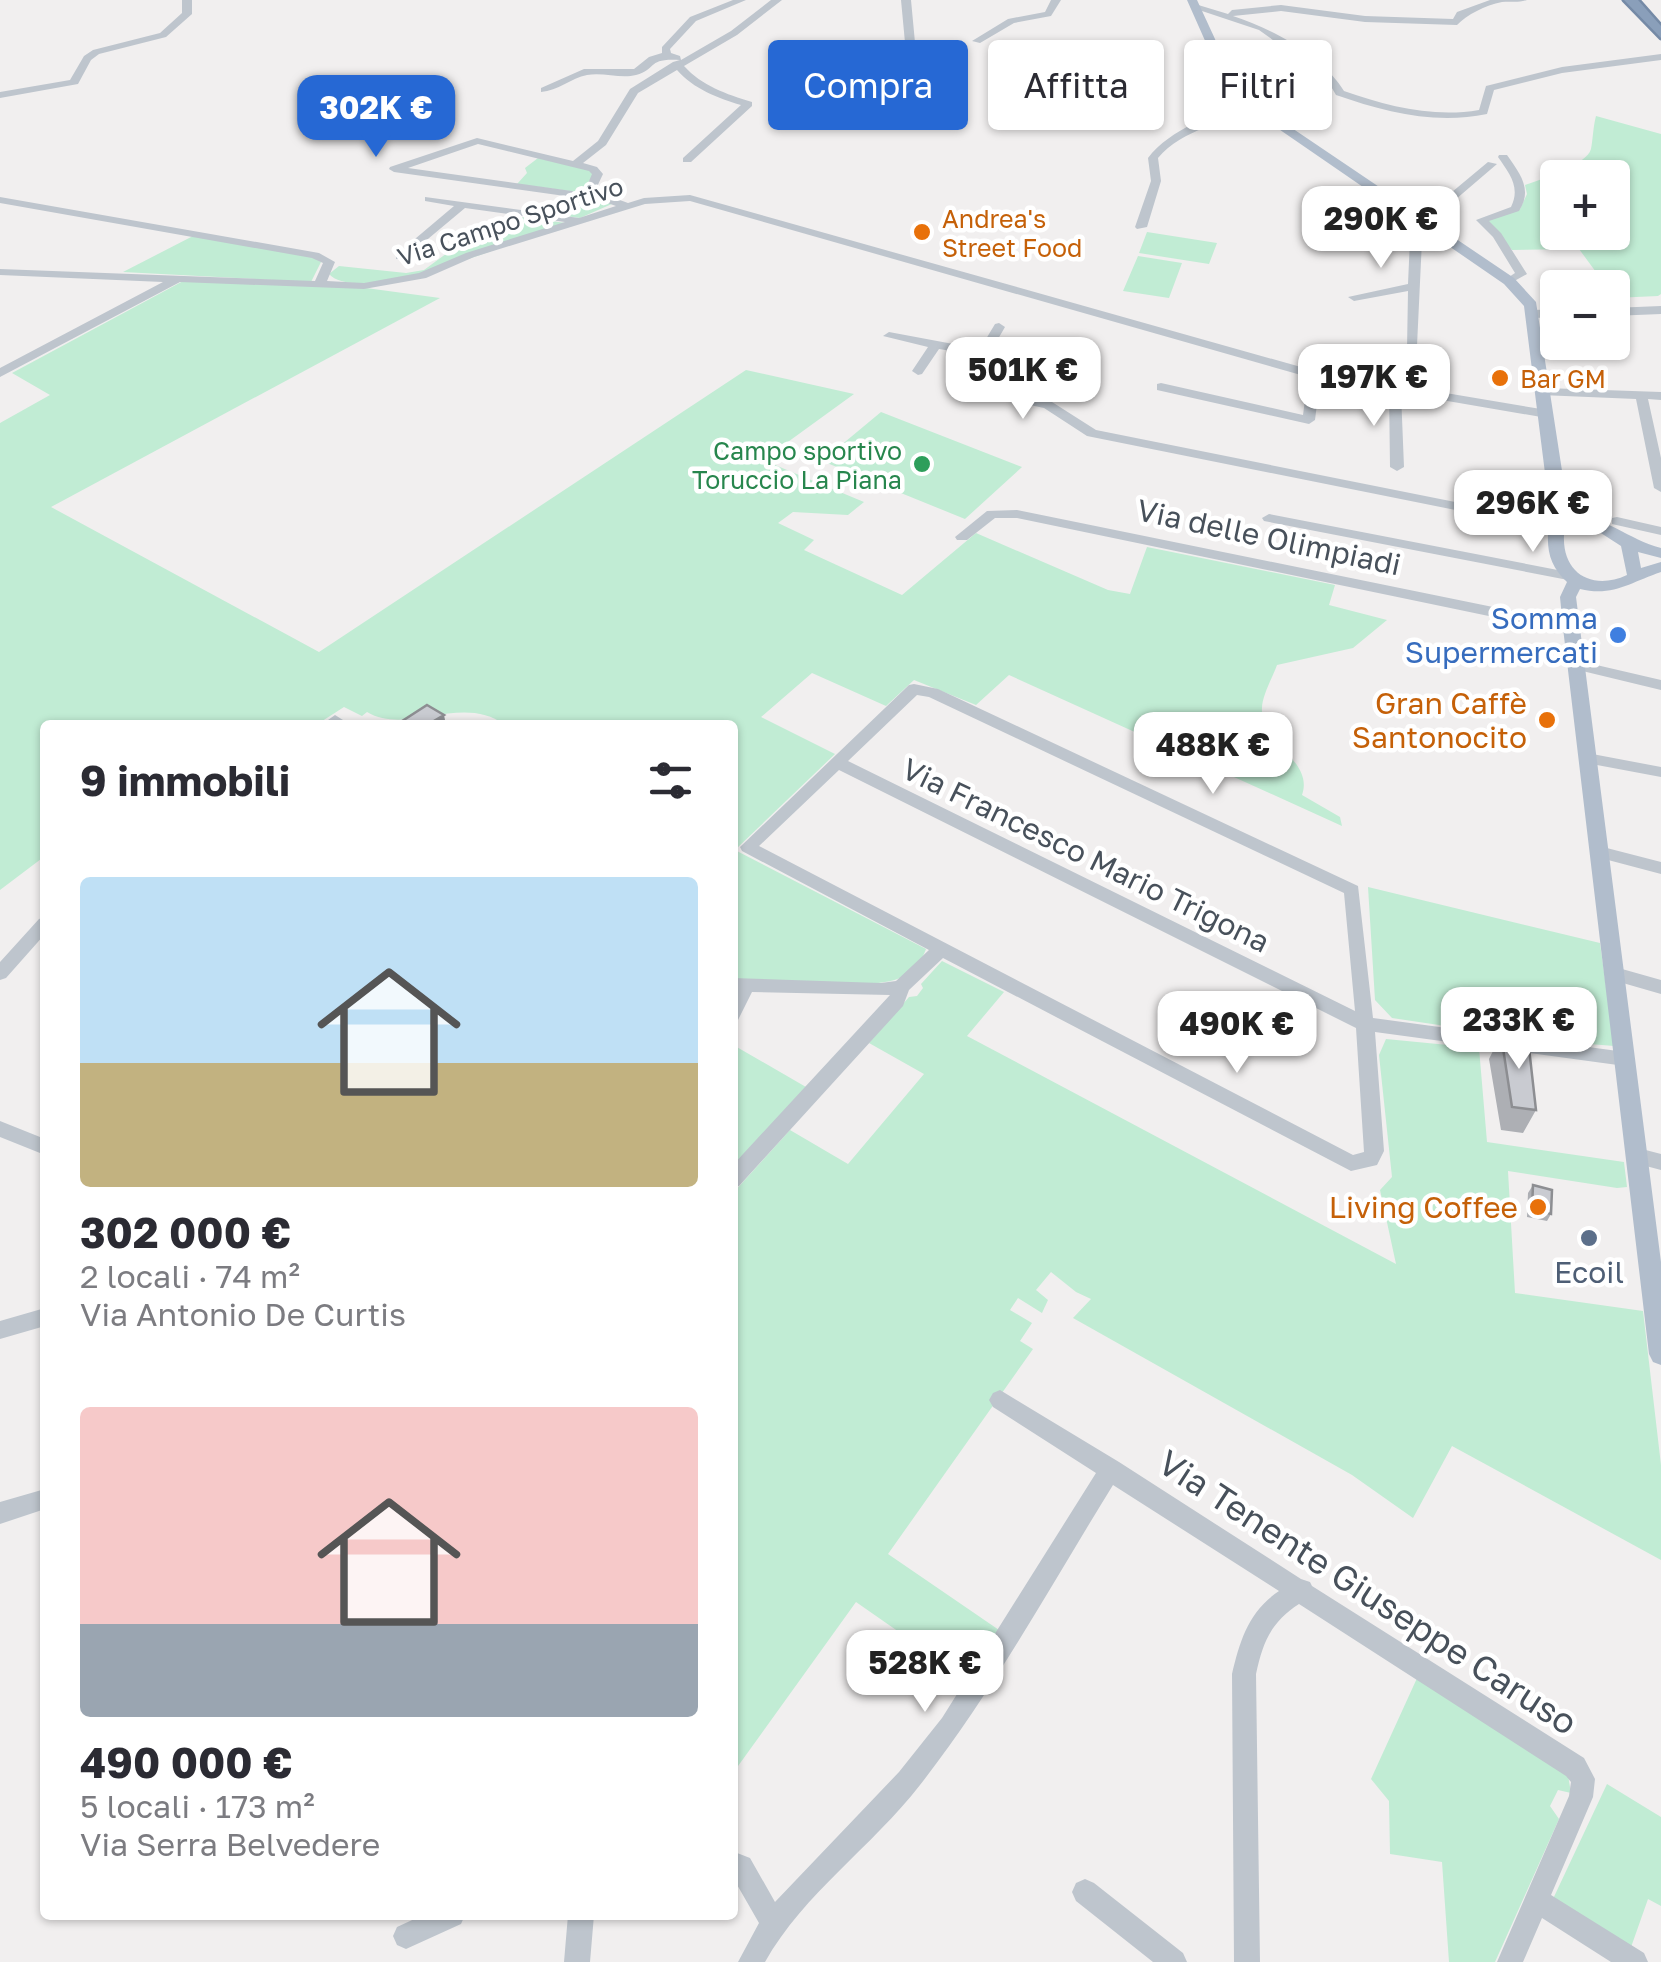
<!DOCTYPE html>
<html lang="it">
<head>
<meta charset="utf-8">
<style>
  body { margin:0; font-family:"Golos Text",sans-serif; background:#f2f2f3; color:#2b2b33; height:100vh; display:flex; flex-direction:column; font-size:38px; white-space:nowrap }
  * { box-sizing:border-box; margin:0 }
  p { font-size:32px; color:#7c7c81 }
  .icon { flex:none; width:55px; height:55px; fill:none; stroke:currentColor; stroke-width:2; stroke-linecap:round; stroke-linejoin:round }
  .map { position:relative; flex:1; overflow:hidden }
  .side { position:absolute; left:40px; top:720px; width:698px; height:1200px; display:flex; flex-direction:column; background:#fff; border-radius:10px; box-shadow:0 2px 8px #0004 }
  .side>* { flex:none }
  .guide { position:absolute; left:768px; top:40px; width:742px; height:90px; display:flex; gap:20px }
  .controls { position:absolute; left:1540px; top:160px; display:grid; gap:20px }
  .controls a { display:grid; place-items:center; width:90px; height:90px; border-radius:10px; background:#fff; box-shadow:0 2px 8px #0004; font-size:50px }
  .price { position:absolute; translate:-50% -85px; padding:0 22px; border-radius:20px; background:#fff; color:#222; font-size:32px; line-height:65px; filter:drop-shadow(0 2px 5px #0008) }
  .price::after { content:''; position:absolute; left:50%; top:60px; width:30px; height:22px; margin-left:-15px; background:inherit; clip-path:polygon(0 0,100% 0,50% 100%) }
  .price.current { background:#2668d4; color:#fff }
  ul { padding:0; list-style:none }
  li { display:grid; align-content:center; gap:20px; height:530px; padding:0 40px }
  li span { display:grid; place-items:center; height:310px; border-radius:10px; color:#555 }
  li>.icon { margin-inline-start:auto }
  span .icon { width:180px; height:180px; fill:#fffc; stroke-width:1 }
  li b { font-size:42px }
  h2 { display:flex; justify-content:space-between; align-items:center; height:120px; padding:0 40px; font-size:42px }
  .tag { padding:0 35px; border-radius:10px; background:#fff; box-shadow:0 2px 8px #0004; font-size:35px; line-height:90px }
  .tag.current { background:#2668d4; color:#fff }
  .map>svg:first-child { display:block }
  .green { fill:#c1ecd4; fill-rule:evenodd }
  .lines { fill:none; stroke-linecap:round; stroke-linejoin:round }
  .highway-casing { stroke:#758aa6; stroke-width:5 }
  .minor { fill:#bec5cd; fill-rule:evenodd }
  .major { fill:#b1bdcc; fill-rule:evenodd }
  .highway { fill:#8a9fba; fill-rule:evenodd }
  .wall { fill:#adafb4 }
  .shaded-wall { fill:#8d8e92 }
  .building { fill:#c9cbd1; stroke:#8d8e92; stroke-width:2.5 }
  .food-dot { fill:#e8710a; stroke:#fff; stroke-width:4 }
  .leisure-dot { fill:#2e9e5b; stroke:#fff; stroke-width:4 }
  .shop-dot { fill:#3f7fe0; stroke:#fff; stroke-width:4 }
  .service-dot { fill:#5c6f8a; stroke:#fff; stroke-width:4 }
  .labels { text-anchor:middle; dominant-baseline:central; stroke-width:9; stroke-linejoin:round; paint-order:stroke }
  .far-food-label { font-size:25px; fill:#c56008; stroke:#fff; text-anchor:start }
  .far-street-label { font-size:25px; fill:#48515b; stroke:#fff }
  .far-leisure-label { font-size:25px; fill:#27864d; stroke:#fff; text-anchor:end }
  .street-label { font-size:30px; fill:#48515b; stroke:#fff }
  .shop-label { font-size:30px; fill:#366cbe; stroke:#fff; text-anchor:end }
  .food-label { font-size:30px; fill:#c56008; stroke:#fff; text-anchor:end }
  .service-label { font-size:30px; fill:#4e5e75; stroke:#fff }
  .near-street-label { font-size:35px; fill:#48515b; stroke:#fff }
</style>
</head>
<body>
<div class="map">
<svg width="1661" height="1962" viewBox="0 0 1661 1962">
  <rect width="100%" height="100%" fill="#f1efef"/>
  <!-- green -->
  <path class="green" d="M1596,116L1661,134V294L1658,296L1614,298L1612,288L1607,287L1579,249L1512,250L1487,221L1520,209L1527,194L1525,185C1539,180 1587,165 1591,149C1593,139 1593,127 1596,116ZM1558,178H1612V232H1558Z
    M538,158L590,170L594,175L585,186V195L614,203L580,218L565,216L577,192L517,184L527,173L525,168Z
    M506,215L566,223C525,238 360,308 329,274L339,266L406,273L424,270L458,245L490,238L514,221Z
    M1147,232L1217,243L1209,264L1139,253Z
    M193,236L311,256L321,262L311,282L123,272Z
    M1138,256L1182,263L1169,298L1123,291Z
    M185,280L366,288L440,298L51,507L319,652L746,370L854,394L763,460L864,502L848,515L793,512L778,523L814,540L804,550L902,595L976,533L1108,590L1130,594L1147,547L1335,585L1329,605L1387,620L1353,648L1277,665C1272,679 1261,697 1262,711C1262,745 1314,760 1302,795L1340,817L1342,826L1009,675L976,705L914,680L886,706L812,673L761,717L835,754L735,850L926,949C922,961 911,973 900,978C867,992 771,980 733,979L738,928L732,923V725H505C462,693 408,736 367,712L362,716L344,707L316,725H45V856L0,890V423L50,395L12,373Z
    M881,412L1022,467L965,519L822,461Z
    M1368,887L1600,943L1614,1046L1540,1040L1392,1018L1375,1000Z
    M942,961L1004,992L967,1036L1396,1264L1380,1190L1392,1177L1379,1055L1386,1039L1479,1048L1487,1142L1624,1162L1627,1187L1617,1188L1508,1171L1515,1293L1643,1311L1661,1465V1560L1452,1446L1413,1518L1352,1475L1073,1318L1091,1299L1076,1292L1051,1272L1036,1290L1048,1300L1042,1313L1018,1298L1010,1310L1032,1323L1020,1341L1033,1349L888,1554L999,1630L965,1678L856,1602L733,1773V1193L790,1130L848,1164L924,1074L869,1043L909,997L917,996L923,988L921,984Z
    M735,1046L806,1087L733,1168L732,1048Z
    M1418,1676L1568,1775L1571,1793L1558,1790L1550,1806L1559,1819L1495,1962H1449L1442,1862L1390,1854L1389,1801L1371,1779Z
    M1607,1784L1661,1817V1906L1648,1899L1630,1950L1552,1901Z"/>
  <g class="lines">
    <!-- highway casing -->
    <g class="highway-casing">
      <path id="highway" d="M1624,0H1638L1661,26V38Z"/>
    </g>
    <!-- minor -->
    <path class="minor" d="M182,0H192V14L166,37L99,54L91,60L78,84L0,98V92L70,80L84,56L93,50L160,33L182,13Z
      M733,0H746L696,21L670,49L671,53L680,56L681,60L731,31L771,0H782L737,35L684,66C702,86 726,94 752,102V106L691,162H683V158L741,105C717,98 694,89 677,70L638,93L606,145L583,163L597,167L603,174L595,191L628,203L644,198L690,195L1315,371L1547,410L1553,414L1547,418L1401,393L1404,467L1397,471L1390,467L1389,391L1320,380L1315,420L1309,424L1157,390V384L1161,383L1303,415L1308,377L690,201L645,204L474,257L426,278L364,289L180,282L0,377V368L163,282L0,275V269L315,281L323,263L312,258L0,203V197L319,253L335,262L327,281L364,283L419,273L466,253L565,222L465,208L404,259H396V255L454,206L425,201V197L579,218L616,206L585,195L584,193L592,174L589,171L478,144L408,168L572,191L577,194L572,197L394,172L389,169L390,167L477,138L573,161L598,141L630,89L673,62L680,60C646,58 658,69 636,75C621,79 603,72 587,75C571,78 558,91 541,92V88L584,69H634L649,57L662,53V47L690,17Z
      M901,0H911L922,117L917,120L912,117Z
      M1051,0H1061L1051,16L1014,23L980,43L972,41L1008,19L1045,12Z
      M1490,0H1527C1518,3 1511,1 1502,2C1485,5 1467,15 1457,25L1365,22L1281,11L1233,16C1271,28 1323,56 1344,91C1387,106 1433,118 1479,110L1486,86L1562,67L1661,54V60L1562,73L1494,90L1487,114C1435,125 1385,112 1336,95L1326,78L1259,30L1190,7L1195,4L1228,14L1232,10L1281,5L1365,16L1453,19L1457,12Z
      M1248,100L1253,103C1224,126 1183,128 1158,158L1161,181L1147,227L1137,229L1135,227L1151,181L1148,158C1171,128 1214,115 1248,100Z
      M1499,155H1507C1520,174 1533,189 1519,211L1489,221L1501,233L1527,274L1509,284L1503,281L1515,273L1493,237L1476,220L1511,207C1521,187 1509,173 1498,157Z
      M1488,162L1497,164L1428,223L1434,226L1422,240L1417,346L1407,349L1408,291L1354,301L1348,297L1408,284L1410,239L1423,225L1416,222Z
      M1661,306V314L1612,316V308Z
      M1558,309V317L1534,318L1528,314L1534,310Z
      M999,323L1005,327L991,351L1059,363L1071,342L1075,341L1081,345L1070,365L1100,373L1094,377L1066,372L1059,377L1053,373L1055,370L987,357L971,385L1052,402L1096,430L1560,523L1567,527L1560,531L1087,436L1044,408L960,390L958,387L976,355L939,349L922,374L918,375L912,371L928,347L883,336L889,332L980,349L995,324Z
      M1545,388L1661,392V400L1648,399L1661,458V492L1654,488L1636,399L1541,395V389Z
      M1017,510L1571,623L1578,628L1571,633L1017,518H995L967,540H957L955,537L987,511Z
      M1269,514L1568,572L1575,576L1568,580L1264,521L1262,518Z
      M1617,517L1661,527V535L1612,524V518Z
      M1575,660L1661,680V690L1570,668L1568,665Z
      M914,684L938,689L1358,886L1373,1018L1625,1052L1631,1054L1634,1059L1631,1064L1625,1066L1375,1032L1384,1151L1377,1165L1351,1171L943,958L909,990L903,1006L739,1186L732,1188V1166L890,995L752,992L738,1020L732,1022V997L735,992H732V978L881,983L896,981L929,950L742,851L740,847L909,685ZM917,695L929,697L1344,893L1355,1011L848,761ZM839,770L1356,1028L1364,1152L1353,1155L759,846Z
      M335,715L343,720L339,725H321Z
      M1587,753L1661,767V777L1581,762L1579,758L1581,754Z
      M1599,846L1661,862V874L1593,856L1591,852L1593,848Z
      M45,917V934L6,978L0,980V962L39,919Z
      M1615,967L1661,980V994L1609,979L1606,974L1609,969Z
      M0,1121L45,1139V1155L0,1137Z
      M1638,1148L1661,1154V1170L1631,1162L1629,1156L1631,1150Z
      M45,1308V1326L0,1339V1321Z
      M1000,1390L1119,1462L1301,1579L1310,1582L1312,1586L1584,1758L1595,1779L1593,1797L1551,1895L1644,1953L1648,1962H1611L1542,1918L1523,1962H1497L1569,1796L1571,1782L1566,1776L1299,1604C1271,1622 1263,1642 1256,1674L1260,1962H1234L1232,1674C1240,1640 1249,1611 1279,1591L1113,1485C1051,1585 993,1692 920,1785C872,1847 804,1893 765,1962H738L759,1923L732,1876V1851L750,1858L775,1902L899,1772L942,1718L1096,1473L993,1407L989,1400L993,1393Z
      M45,1489V1509L0,1524V1502Z
      M1085,1879L1094,1883L1183,1953L1187,1962H1153L1076,1901L1072,1892L1076,1883Z
      M423,1915H465L461,1924L406,1949L397,1945L393,1936L397,1927Z
      M568,1915H594L590,1962H564Z"/>
    <!-- major -->
    <path class="major" d="M1187,0H1197L1233,78L1252,101L1514,278L1536,302L1569,516C1604,514 1627,539 1661,548V558L1638,552L1641,568L1661,562V572C1631,582 1613,597 1580,589L1576,597L1661,1262V1365L1653,1362L1649,1354L1563,628L1560,597L1567,582C1552,568 1547,554 1548,534L1557,525L1549,505L1524,306L1504,284L1244,105L1222,79ZM1576,525L1590,526L1621,546L1627,575C1593,591 1562,574 1564,535Z"/>
    <!-- highway -->
    <use href="#highway" class="highway"/>
  </g>
  <!-- wall -->
  <path class="wall" d="M1501,1035L1536,1110L1523,1133L1501,1130L1489,1059Z
    M1533,1185L1551,1214L1547,1221L1527,1217L1528,1193Z"/>
  <!-- shaded-wall -->
  <path class="shaded-wall" d="M444,715L446,725H427Z"/>
  <!-- building -->
  <path class="building" d="M427,705L444,715L427,725H396Z
    M1501,1035L1528,1039L1536,1110L1512,1107Z
    M1533,1185L1552,1190L1551,1214L1532,1209Z"/>
  <!-- markers -->
  <g class="food-dot">
    <circle cx="922" cy="232" r="10"/>
    <circle cx="1500" cy="378" r="10"/>
    <circle cx="1547" cy="720" r="10"/>
    <circle cx="1538" cy="1207" r="10"/>
  </g>
  <circle class="leisure-dot" cx="922" cy="464" r="10"/>
  <circle class="shop-dot" cx="1618" cy="635" r="10"/>
  <circle class="service-dot" cx="1589" cy="1238" r="10"/>
  <g class="labels">
    <!-- far-food labels -->
    <g class="far-food-label">
      <text x="942" y="218">Andrea's<tspan x="942" dy="29">Street Food</tspan></text>
      <text x="1520" y="378">Bar GM</text>
    </g>
    <!-- far-street labels -->
    <g class="far-street-label">
      <text transform="translate(510 221) rotate(-18)">Via Campo Sportivo</text>
    </g>
    <!-- far-leisure labels -->
    <g class="far-leisure-label">
      <text x="902" y="450">Campo sportivo<tspan x="902" dy="29">Toruccio La Piana</tspan></text>
    </g>
    <!-- street labels -->
    <g class="street-label">
      <text transform="translate(1269 537) rotate(12)">Via delle Olimpiadi</text>
      <text transform="translate(1086 855) rotate(26)">Via Francesco Mario Trigona</text>
    </g>
    <!-- shop labels -->
    <g class="shop-label">
      <text x="1598" y="618">Somma<tspan x="1598" dy="34">Supermercati</tspan></text>
    </g>
    <!-- food labels -->
    <g class="food-label">
      <text x="1527" y="703">Gran Caffè<tspan x="1527" dy="34">Santonocito</tspan></text>
      <text x="1518" y="1207">Living Coffee</text>
    </g>
    <!-- service labels -->
    <g class="service-label">
      <text x="1589" y="1272">Ecoil</text>
    </g>
    <!-- near-street labels -->
    <g class="near-street-label">
      <text transform="translate(1368 1592) rotate(33)">Via Tenente Giuseppe Caruso</text>
    </g>
  </g>
</svg>
<div class="controls">
<a>+</a>
<a>−</a>
</div>
<b class="price current" style="left:376px;top:160px">302K €</b>
<b class="price" style="left:1381px;top:271px">290K €</b>
<b class="price" style="left:1023px;top:422px">501K €</b>
<b class="price" style="left:1374px;top:429px">197K €</b>
<b class="price" style="left:1533px;top:555px">296K €</b>
<b class="price" style="left:1213px;top:797px">488K €</b>
<b class="price" style="left:1519px;top:1072px">233K €</b>
<b class="price" style="left:1237px;top:1076px">490K €</b>
<b class="price" style="left:925px;top:1715px">528K €</b>
<div class="guide">
<a class="tag current">Compra</a>
<a class="tag">Affitta</a>
<a class="tag">Filtri</a>
</div>
<section class="side">
<h2>9 immobili<svg class="icon" aria-label="filters" viewBox="0 0 24 24"><path d="M4 7h16M4 17h16"/><circle cx="9" cy="7" r="2"/><circle cx="15" cy="17" r="2"/></svg></h2>
<ul>
<li><span style="background:linear-gradient(#bfe0f5 60%,#c2b280 0)"><svg class="icon" aria-label="home" viewBox="0 0 24 24"><path d="M3 11l9-7 9 7M6 9v11h12V9"/></svg></span><div><b>302 000 €</b><p>2 locali · 74 m²</p><p>Via Antonio De Curtis</p></div></li>
<li><span style="background:linear-gradient(#f6c9c9 70%,#9aa5b1 0)"><svg class="icon" aria-label="home" viewBox="0 0 24 24"><path d="M3 11l9-7 9 7M6 9v11h12V9"/></svg></span><div><b>490 000 €</b><p>5 locali · 173 m²</p><p>Via Serra Belvedere</p></div></li>
</ul>
</section>
</div>
</body>
</html>
